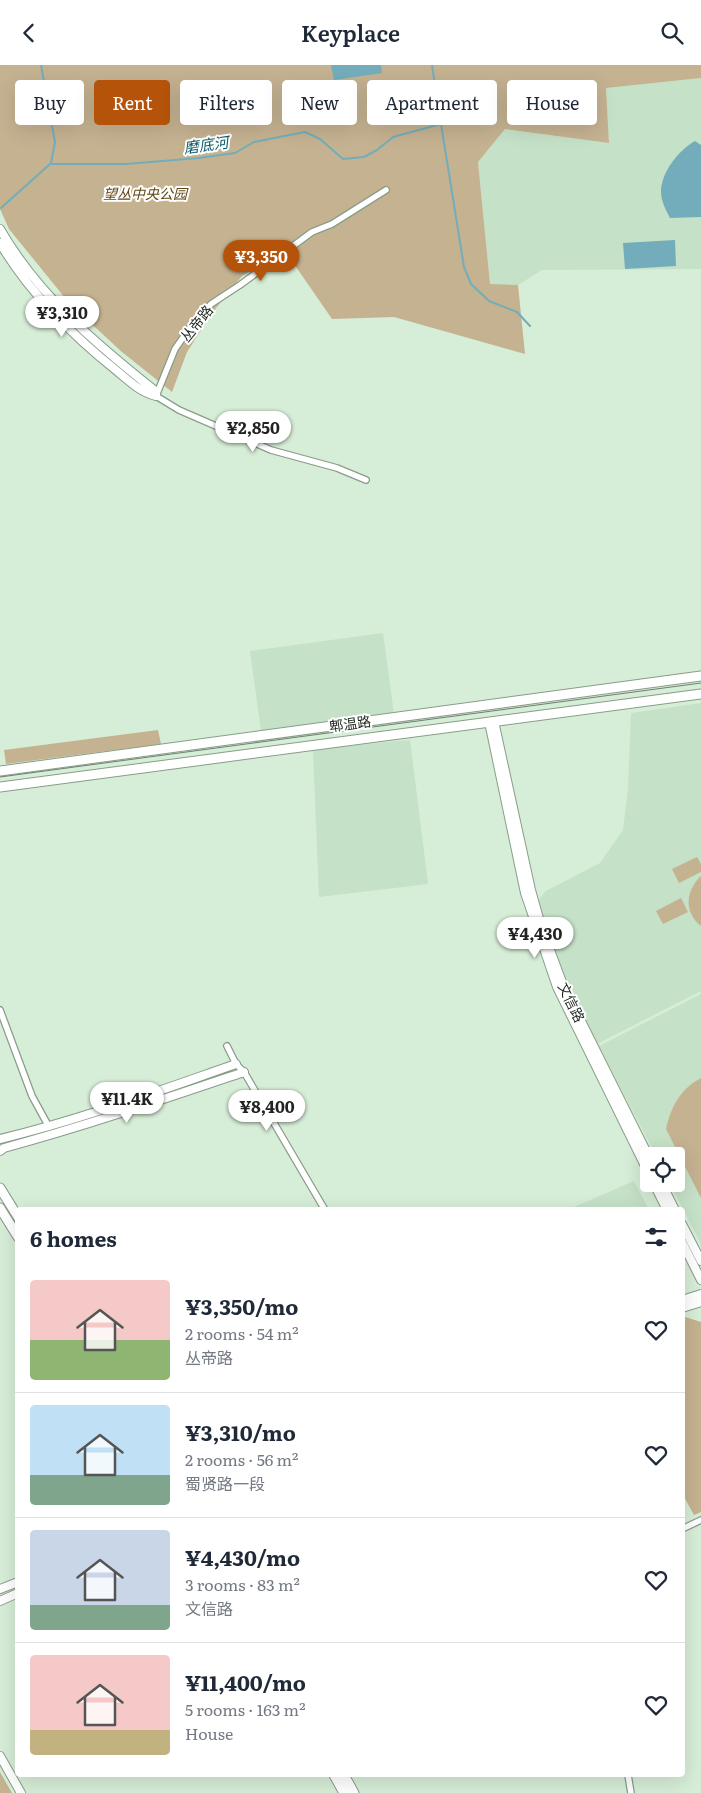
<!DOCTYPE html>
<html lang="en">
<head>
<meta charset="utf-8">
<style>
  body { margin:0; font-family:Literata,"Noto Sans SC",serif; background:#f6f6f7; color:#1f2937; height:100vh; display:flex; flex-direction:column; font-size:19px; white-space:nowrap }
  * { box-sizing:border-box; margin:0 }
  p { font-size:16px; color:#747a83 }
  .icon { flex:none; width:28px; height:28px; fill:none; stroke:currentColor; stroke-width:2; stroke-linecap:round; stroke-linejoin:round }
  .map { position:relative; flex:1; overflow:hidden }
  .panel { position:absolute; left:15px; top:1142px; width:670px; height:570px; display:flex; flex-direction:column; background:#fff; border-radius:5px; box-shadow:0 5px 20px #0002 }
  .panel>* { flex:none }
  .guide { position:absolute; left:15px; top:15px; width:671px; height:45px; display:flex; gap:10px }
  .tools { position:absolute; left:640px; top:1082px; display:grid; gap:10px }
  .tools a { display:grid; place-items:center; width:45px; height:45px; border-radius:5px; background:#fff; box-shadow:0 5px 20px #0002; font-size:25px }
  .price { position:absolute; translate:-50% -42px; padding:0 11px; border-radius:18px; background:#fff; color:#222; font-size:16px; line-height:32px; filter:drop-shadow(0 1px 2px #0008) }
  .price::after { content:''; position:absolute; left:50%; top:30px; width:15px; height:11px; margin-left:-8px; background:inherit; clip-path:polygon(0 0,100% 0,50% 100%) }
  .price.current { background:#b45309; color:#fff }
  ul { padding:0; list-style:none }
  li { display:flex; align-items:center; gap:15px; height:125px; padding:0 15px }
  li+li { border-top:1px solid #e0e1e3 }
  li span { display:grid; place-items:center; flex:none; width:140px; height:100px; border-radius:5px; color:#555 }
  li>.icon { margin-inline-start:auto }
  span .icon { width:60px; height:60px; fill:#fffc; stroke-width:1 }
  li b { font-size:21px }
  h2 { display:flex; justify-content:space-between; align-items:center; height:60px; padding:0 15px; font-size:21px }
  .pill { padding:0 18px; border-radius:5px; background:#fff; box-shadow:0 5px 20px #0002; font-size:18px; line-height:45px }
  .pill.current { background:#b45309; color:#fff }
  header { display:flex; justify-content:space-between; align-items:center; height:65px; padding:0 15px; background:#fff; font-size:22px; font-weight:600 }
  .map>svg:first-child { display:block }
  .built { fill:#c5e1c7 }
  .green { fill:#c5b291 }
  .water { fill:#73adbb }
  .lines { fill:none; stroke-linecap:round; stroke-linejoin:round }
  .stream { stroke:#73adbb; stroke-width:2 }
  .street-casing { stroke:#889d89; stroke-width:8 }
  .secondary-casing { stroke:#889d89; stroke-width:10 }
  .primary-casing { stroke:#889d89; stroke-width:11 }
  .street { stroke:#fff; stroke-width:5.5 }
  .secondary { stroke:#fff; stroke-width:8 }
  .primary { stroke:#fff; stroke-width:9 }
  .tram { stroke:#707f71; stroke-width:1 }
  .labels { text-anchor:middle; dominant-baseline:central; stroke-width:4; stroke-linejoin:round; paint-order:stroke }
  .park-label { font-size:14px; font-style:italic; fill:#614715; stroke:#fff }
  .street-label { font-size:14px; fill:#1d251e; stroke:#fff }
  .water-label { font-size:15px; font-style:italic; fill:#0d5e6d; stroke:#fff }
</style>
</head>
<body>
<header><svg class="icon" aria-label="back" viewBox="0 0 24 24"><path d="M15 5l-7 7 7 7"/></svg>Keyplace<svg class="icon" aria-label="search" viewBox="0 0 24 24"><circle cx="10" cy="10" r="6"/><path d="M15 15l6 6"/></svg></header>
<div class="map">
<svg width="701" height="1728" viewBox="0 0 701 1728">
  <rect width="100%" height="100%" fill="#d6edd7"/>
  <!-- built -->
  <path class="built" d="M701,13V204L542,205L518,220H490L478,97L505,64L609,78L606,23Z
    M383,568L394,649L261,666L250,586Z
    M701,638V926L597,979L560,906L538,841L540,833L546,826L600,798L623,765L628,723L631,648Z
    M410,675L428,819L319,832L313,684Z
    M701,929V1179L670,1119H676V1091H656L599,981Z
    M634,1116L649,1145H567Z"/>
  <!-- green -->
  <path class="green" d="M0,0H701V13L606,23L609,78L505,64L478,97L490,219L518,220L525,289L394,252L332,254L292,196L282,188L242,211L212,248L187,287L172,327L122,287L70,239L9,164L0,144Z
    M158,665L161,679L6,699L4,685Z
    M697,792L701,799V807L679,818L672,804Z
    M701,811V861C683,847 686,825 701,811Z
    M681,833L688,847L663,859L656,846Z
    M701,1013V1133L666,1064C671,1042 680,1024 701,1013Z
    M682,1251L701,1257V1447L694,1450L683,1430Z
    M0,1707L12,1728H0Z"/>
  <!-- water -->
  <path class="water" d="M331,0H381L382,8L334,15Z
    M695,76L701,80V152L670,153C666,145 661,136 661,127C661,107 679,85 695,76Z
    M675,175L676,201L625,204L623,178Z"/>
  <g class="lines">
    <!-- stream -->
    <path class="stream" d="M41,0L55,77L51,98
      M441,59L464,202L471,219L489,236L517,247L530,261
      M1,143L50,99H126L199,93L235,88L254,77L305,67L320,74L343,94L364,92L377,85L393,72L441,59L432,0"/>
    <!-- street casing -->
    <g class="street-casing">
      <path id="street" d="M366,415L337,403L271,385L179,345L156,331L175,284L189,264L211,239L240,220L312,167L332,159L386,125
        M0,945L32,1031L49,1062
        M227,981L236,999L244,1007L325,1145
        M682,1464L701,1455
        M628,1710L631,1728"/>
    </g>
    <!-- secondary casing -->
    <g class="secondary-casing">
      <path id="secondary" d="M0,164C38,230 95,278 154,325L156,331
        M0,178C30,229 72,270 117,306C129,316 140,327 156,331
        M494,656L531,825L542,864
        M489,657L525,828L557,922L649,1109
        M547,877L563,920L649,1092
        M0,1074C80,1055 158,1026 236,999
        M0,1086L4,1083C85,1061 164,1034 244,1007
        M654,1119L667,1145
        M662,1119L675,1145
        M682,1159L701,1196
        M682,1177L701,1215
        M682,1235L701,1229
        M682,1243L701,1237
        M0,1524L18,1517
        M0,1536L18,1528
        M0,1691L21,1728"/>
    </g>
    <!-- primary casing -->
    <g class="primary-casing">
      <path id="primary" d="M0,706L701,611
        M0,722L701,629
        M0,1123L18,1152
        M0,1143L18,1172
        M334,1710L344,1728
        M344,1710L354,1728"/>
    </g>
    <!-- street -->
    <use href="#street" class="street"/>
    <!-- secondary -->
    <use href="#secondary" class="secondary"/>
    <!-- primary -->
    <use href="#primary" class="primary"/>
    <!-- tram -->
    <path class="tram" d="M0,712L701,618"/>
  </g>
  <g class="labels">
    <!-- park labels -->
    <g class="park-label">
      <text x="145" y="128">望丛中央公园</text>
    </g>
    <!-- street labels -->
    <g class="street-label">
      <text transform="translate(196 258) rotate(-51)">丛帝路</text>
      <text transform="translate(350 658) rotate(-8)">郫温路</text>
      <text transform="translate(572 937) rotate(64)">文信路</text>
    </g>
    <!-- water labels -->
    <g class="water-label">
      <text transform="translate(206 79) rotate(-8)">磨底河</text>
    </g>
  </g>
</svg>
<div class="tools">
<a><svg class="icon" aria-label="locate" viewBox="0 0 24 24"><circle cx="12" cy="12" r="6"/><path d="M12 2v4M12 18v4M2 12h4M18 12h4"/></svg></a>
</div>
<b class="price current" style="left:261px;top:217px">¥3,350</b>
<b class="price" style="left:62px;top:273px">¥3,310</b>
<b class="price" style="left:253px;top:388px">¥2,850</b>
<b class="price" style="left:535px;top:894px">¥4,430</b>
<b class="price" style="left:127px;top:1059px">¥11.4K</b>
<b class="price" style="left:267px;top:1067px">¥8,400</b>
<div class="guide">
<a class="pill">Buy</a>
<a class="pill current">Rent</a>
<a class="pill">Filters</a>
<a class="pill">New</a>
<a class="pill">Apartment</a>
<a class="pill">House</a>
</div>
<section class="panel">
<h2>6 homes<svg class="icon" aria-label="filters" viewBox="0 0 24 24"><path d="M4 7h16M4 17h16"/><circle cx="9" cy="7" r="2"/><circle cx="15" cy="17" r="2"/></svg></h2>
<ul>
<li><span style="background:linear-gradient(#f6c9c9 60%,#8fb573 0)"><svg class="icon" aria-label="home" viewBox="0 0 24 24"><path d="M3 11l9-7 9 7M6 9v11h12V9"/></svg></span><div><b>¥3,350/mo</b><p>2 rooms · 54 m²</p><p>丛帝路</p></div><svg class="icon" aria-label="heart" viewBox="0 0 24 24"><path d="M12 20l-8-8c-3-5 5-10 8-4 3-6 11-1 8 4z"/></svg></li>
<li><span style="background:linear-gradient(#bfe0f5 70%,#7fa58c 0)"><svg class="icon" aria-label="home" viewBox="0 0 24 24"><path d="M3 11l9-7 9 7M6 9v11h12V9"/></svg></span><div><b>¥3,310/mo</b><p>2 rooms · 56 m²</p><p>蜀贤路一段</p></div><svg class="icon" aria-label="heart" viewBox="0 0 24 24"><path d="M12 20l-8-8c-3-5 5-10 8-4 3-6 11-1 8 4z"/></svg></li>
<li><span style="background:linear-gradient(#c9d6e8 75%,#7fa58c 0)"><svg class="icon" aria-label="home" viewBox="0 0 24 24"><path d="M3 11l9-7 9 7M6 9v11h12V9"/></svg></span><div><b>¥4,430/mo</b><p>3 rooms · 83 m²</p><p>文信路</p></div><svg class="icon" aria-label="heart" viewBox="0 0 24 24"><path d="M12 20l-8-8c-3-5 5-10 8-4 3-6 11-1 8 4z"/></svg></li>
<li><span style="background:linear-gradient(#f6c9c9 75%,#c2b280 0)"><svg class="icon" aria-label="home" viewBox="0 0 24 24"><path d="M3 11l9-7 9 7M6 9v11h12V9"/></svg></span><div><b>¥11,400/mo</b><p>5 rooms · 163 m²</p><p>House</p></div><svg class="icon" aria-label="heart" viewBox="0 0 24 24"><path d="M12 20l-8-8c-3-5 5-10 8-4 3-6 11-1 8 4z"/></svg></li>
</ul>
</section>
</div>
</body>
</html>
